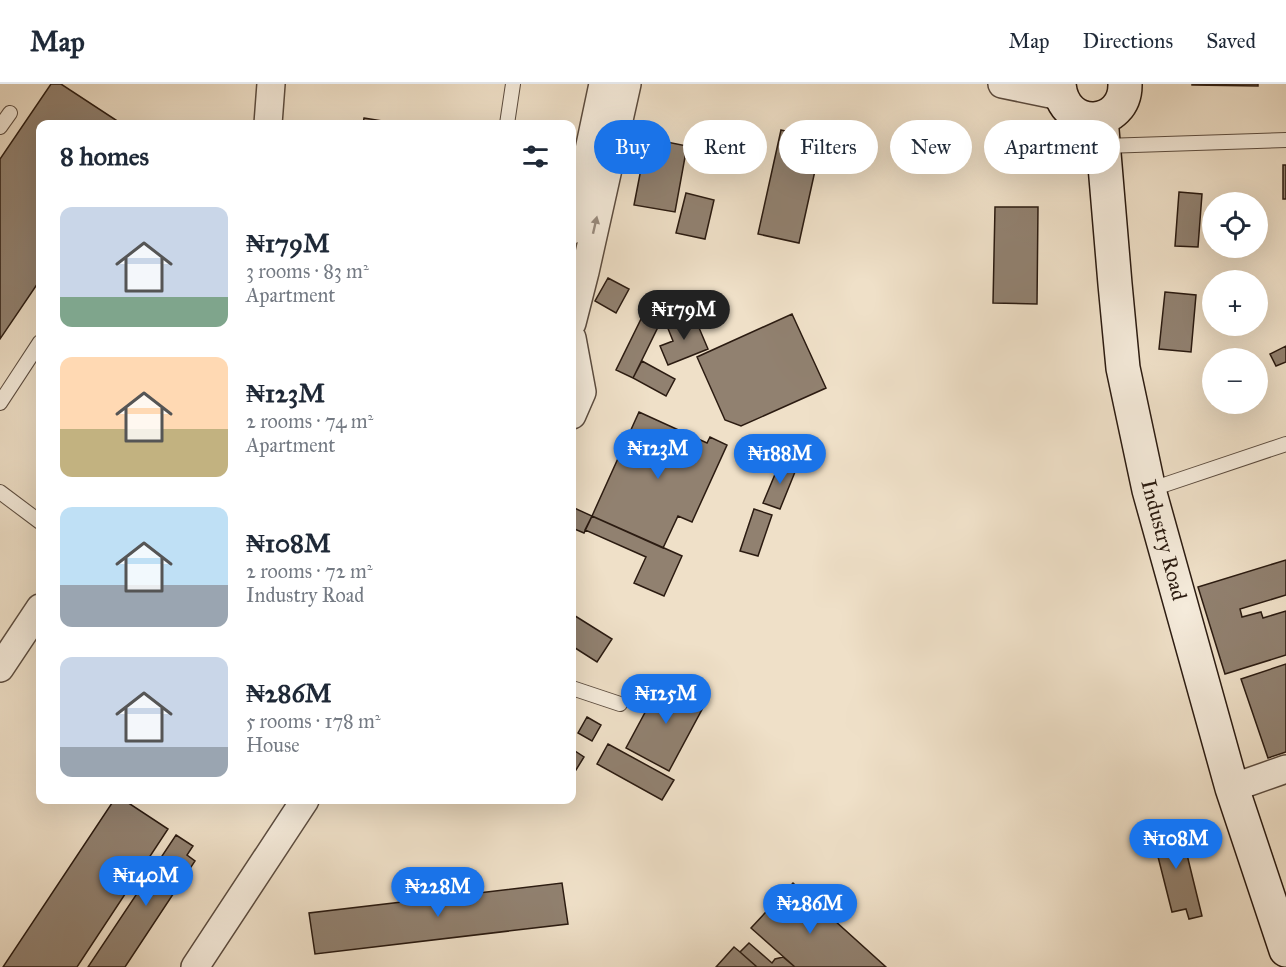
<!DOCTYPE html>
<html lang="en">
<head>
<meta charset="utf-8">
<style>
  body { margin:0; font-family:"IM FELL Great Primer",serif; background:#f2f2f3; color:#1f2937; height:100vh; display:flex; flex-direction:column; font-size:22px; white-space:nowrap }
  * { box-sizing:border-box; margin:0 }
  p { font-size:20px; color:#747a83 }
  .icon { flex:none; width:33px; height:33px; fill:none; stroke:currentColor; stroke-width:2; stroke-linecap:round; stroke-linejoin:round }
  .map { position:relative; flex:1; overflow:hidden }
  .drawer { position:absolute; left:36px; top:36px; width:540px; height:684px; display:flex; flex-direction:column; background:#fff; border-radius:12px; box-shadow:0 6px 24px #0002 }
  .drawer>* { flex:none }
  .guide { position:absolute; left:594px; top:36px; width:570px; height:54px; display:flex; gap:12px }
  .fabs { position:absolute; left:1202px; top:108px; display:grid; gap:12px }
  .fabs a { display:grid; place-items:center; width:66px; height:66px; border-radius:50%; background:#fff; box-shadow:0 6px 24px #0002; font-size:30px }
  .price { position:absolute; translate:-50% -51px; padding:0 14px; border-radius:21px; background:#1a73e8; color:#fff; font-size:20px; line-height:39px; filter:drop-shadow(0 2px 3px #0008) }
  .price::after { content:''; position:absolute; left:50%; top:36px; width:18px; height:14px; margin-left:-9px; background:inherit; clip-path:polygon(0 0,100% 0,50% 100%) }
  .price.active { background:#222; color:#fff }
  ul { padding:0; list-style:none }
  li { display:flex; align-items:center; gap:18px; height:150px; padding:0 24px }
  li span { display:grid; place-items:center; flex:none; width:168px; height:120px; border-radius:12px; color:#555 }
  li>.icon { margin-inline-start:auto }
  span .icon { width:72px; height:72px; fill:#fffc; stroke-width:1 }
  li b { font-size:26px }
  h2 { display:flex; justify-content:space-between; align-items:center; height:72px; padding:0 24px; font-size:26px }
  .chip { padding:0 21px; border-radius:27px; background:#fff; box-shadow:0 6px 24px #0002; font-size:21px; line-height:54px }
  .chip.active { background:#1a73e8; color:#fff }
  header { display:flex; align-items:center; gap:36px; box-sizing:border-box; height:84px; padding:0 30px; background:#fff; border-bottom:2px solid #e0e1e3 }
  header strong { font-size:28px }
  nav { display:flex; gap:33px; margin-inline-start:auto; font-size:21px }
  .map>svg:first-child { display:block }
  .building { fill:#918170; stroke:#2b1b11; stroke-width:1.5 }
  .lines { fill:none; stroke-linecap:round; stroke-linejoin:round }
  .lane-casing { stroke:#5c4c3f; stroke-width:16 }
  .street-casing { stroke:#5c4c3f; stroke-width:30 }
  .secondary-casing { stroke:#2b1b11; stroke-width:36 }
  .lane { stroke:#f5ebdb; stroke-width:14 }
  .street { stroke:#f5ebdb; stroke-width:27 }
  .secondary { stroke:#f5ebdb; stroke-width:33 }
  .oneway { fill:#9a8d80 }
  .labels { text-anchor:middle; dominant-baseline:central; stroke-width:5; stroke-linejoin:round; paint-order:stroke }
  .street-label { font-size:21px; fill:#2b1b11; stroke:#f5ebdb }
</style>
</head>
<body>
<header>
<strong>Map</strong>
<nav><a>Map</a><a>Directions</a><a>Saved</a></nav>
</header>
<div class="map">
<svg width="1286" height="883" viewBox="0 0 1286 883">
  <rect width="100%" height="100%" fill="#efe0c8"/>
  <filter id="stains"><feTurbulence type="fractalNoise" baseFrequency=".00333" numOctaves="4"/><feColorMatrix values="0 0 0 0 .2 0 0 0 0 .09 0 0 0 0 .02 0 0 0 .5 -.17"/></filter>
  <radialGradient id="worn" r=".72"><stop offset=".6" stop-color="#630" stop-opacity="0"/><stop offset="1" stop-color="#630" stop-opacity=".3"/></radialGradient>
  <!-- building -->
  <path class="building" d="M51,0H61L122,40H40V196L0,255V75Z
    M1192,0H1258V2L1192,1Z
    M364,34L389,38L388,40H363Z
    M781,46L822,55L799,159L758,150Z
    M647,54L687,62L675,128L634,121Z
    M1283,81H1286V115H1283Z
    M1179,108L1202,110L1198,163L1175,162Z
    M686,109L714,116L705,155L676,149Z
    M995,123H1038L1037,220L993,219Z
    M608,194L629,205L616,229L595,217Z
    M1165,208L1196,211L1191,268L1159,265Z
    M792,230L826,304L741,342L725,336L697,273Z
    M643,231L660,239L633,294L616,286Z
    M694,232L708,265L668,281L660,262L673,257L667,242Z
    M1286,262V278L1276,282L1270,270Z
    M642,277L675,295L666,312L633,294Z
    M639,328L707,359L710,353L727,361L692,438L678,432L663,464L592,432Z
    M781,376L797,383L780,425L763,419Z
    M572,423L592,432L584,449L572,444Z
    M754,425L772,431L758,472L740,467Z
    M592,432L682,472L664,512L634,499L646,473L585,446Z
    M1286,476V511L1240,525L1242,533L1261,528L1263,534L1286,527V571L1225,590L1198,503Z
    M572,530L612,555L597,578L572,562Z
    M1286,580V668L1268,674L1241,595Z
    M663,595L706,618L669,687L626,664Z
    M587,633L601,641L592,657L578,649Z
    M608,660L674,696L662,716L597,680Z
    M572,665L584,673L576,686L572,683Z
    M114,716H124L168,745L77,883H3Z
    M1179,738L1202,832L1189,835L1186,825L1172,828L1151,745Z
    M176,751L193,762L187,771L195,777L125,883H88Z
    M562,799L568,840L315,870L309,829Z
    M793,799L886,883H795L751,844Z
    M749,859L772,879L775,875L783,873L795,883H757L740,868Z
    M734,863L740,868L757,883H716Z"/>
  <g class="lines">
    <!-- lane casing -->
    <g class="lane-casing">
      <path id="lane" d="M507,40L513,0
        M0,43L10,29
        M1104,62L1286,56
        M0,319L40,258
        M1149,406L1286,360
        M0,408L40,438
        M572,604L620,620"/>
    </g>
    <!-- street casing -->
    <g class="street-casing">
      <path id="street" d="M1002,0L1060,12
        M268,40L271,0
        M572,146L603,0
        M572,239L585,188L627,0
        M572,254L582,308L572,331
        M0,584L40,524
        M1232,704L1286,685
        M195,883L305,716"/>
    </g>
    <!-- secondary casing -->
    <g class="secondary-casing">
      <path id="secondary" d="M1059,0C1063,49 1126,44 1125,0
        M1101,34L1115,200L1123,284L1149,406L1232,704L1286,866"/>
    </g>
    <!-- lane -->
    <use href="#lane" class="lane"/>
    <!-- street -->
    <use href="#street" class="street"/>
    <!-- secondary -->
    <use href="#secondary" class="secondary"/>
  </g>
  <!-- one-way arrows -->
  <defs><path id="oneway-solid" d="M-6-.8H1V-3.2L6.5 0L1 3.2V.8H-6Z" transform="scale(1.5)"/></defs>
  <use class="oneway" href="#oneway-solid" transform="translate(595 141) rotate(-77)"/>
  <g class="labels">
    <!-- street labels -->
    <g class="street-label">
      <text transform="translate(1164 456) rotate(75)">Industry Road</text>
    </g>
  </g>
  <rect width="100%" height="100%" filter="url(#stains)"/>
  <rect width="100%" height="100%" fill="url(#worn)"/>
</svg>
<div class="fabs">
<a><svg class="icon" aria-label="locate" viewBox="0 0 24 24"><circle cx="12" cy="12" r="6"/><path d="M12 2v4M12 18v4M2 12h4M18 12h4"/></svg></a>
<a>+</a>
<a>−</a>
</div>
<b class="price active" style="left:684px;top:257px">₦179M</b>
<b class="price" style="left:658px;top:396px">₦123M</b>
<b class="price" style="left:780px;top:401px">₦188M</b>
<b class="price" style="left:666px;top:641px">₦125M</b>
<b class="price" style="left:1176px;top:786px">₦108M</b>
<b class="price" style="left:146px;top:823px">₦140M</b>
<b class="price" style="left:438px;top:834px">₦228M</b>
<b class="price" style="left:810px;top:851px">₦286M</b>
<div class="guide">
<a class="chip active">Buy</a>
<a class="chip">Rent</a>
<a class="chip">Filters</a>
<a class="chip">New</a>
<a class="chip">Apartment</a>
</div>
<section class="drawer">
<h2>8 homes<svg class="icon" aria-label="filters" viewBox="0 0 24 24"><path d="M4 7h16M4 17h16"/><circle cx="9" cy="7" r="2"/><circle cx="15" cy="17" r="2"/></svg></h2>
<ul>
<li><span style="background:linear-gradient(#c9d6e8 75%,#7fa58c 0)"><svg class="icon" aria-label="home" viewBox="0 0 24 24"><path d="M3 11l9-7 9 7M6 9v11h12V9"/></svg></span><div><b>₦179M</b><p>3 rooms · 83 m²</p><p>Apartment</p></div></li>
<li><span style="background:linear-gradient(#ffd9b3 60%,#c2b280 0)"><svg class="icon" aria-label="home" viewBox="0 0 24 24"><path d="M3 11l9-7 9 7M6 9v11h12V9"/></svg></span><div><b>₦123M</b><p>2 rooms · 74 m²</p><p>Apartment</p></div></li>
<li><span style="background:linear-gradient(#bfe0f5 65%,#9aa5b1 0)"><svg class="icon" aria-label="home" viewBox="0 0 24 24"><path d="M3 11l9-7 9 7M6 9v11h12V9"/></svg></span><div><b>₦108M</b><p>2 rooms · 72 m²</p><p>Industry Road</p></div></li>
<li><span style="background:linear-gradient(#c9d6e8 75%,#9aa5b1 0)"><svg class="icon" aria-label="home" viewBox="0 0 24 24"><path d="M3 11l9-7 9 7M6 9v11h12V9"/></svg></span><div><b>₦286M</b><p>5 rooms · 178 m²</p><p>House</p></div></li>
</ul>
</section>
</div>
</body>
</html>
